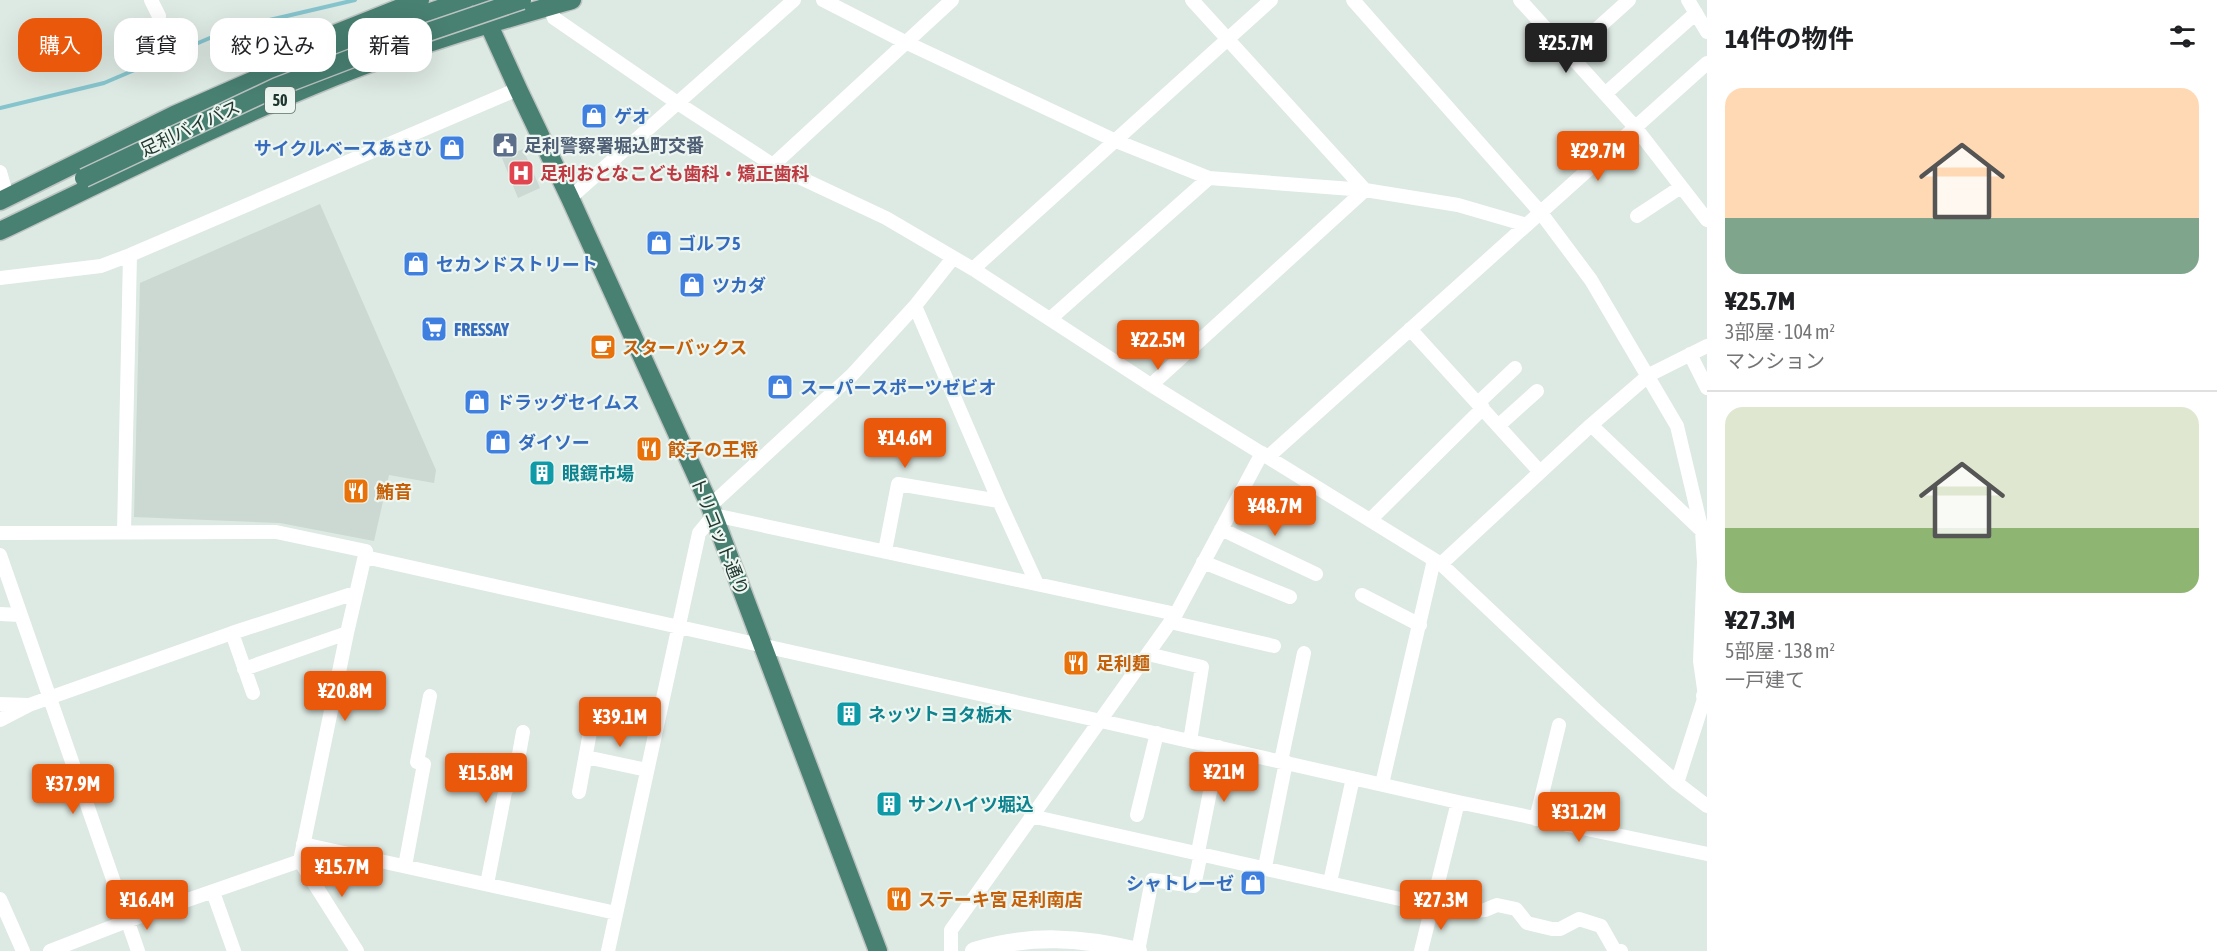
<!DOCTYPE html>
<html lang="ja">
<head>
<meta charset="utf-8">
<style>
  body { margin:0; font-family:"Asap Condensed","Noto Sans JP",sans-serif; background:#f6f6f6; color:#202124; height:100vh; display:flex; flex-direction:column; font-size:22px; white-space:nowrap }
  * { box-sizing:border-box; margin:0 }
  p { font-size:20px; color:#757577 }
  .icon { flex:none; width:33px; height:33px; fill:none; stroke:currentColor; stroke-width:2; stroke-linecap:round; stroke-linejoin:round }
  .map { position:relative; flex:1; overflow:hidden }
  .drawer { display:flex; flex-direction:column; background:#fff; width:510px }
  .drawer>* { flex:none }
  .banner { position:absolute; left:18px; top:18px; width:570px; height:54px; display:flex; gap:12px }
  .price { position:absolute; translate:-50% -51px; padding:0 14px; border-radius:6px; background:#ea580c; color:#fff; font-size:20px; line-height:39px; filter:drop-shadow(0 2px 3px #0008) }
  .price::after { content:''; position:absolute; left:50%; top:36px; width:18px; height:14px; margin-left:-9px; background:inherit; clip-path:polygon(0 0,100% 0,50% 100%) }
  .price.active { background:#222; color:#fff }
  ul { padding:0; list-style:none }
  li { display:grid; align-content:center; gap:12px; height:318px; padding:0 18px }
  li+li { border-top:2px solid #e0e0e0 }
  li span { display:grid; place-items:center; height:186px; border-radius:18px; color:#555 }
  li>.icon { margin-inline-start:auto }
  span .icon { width:108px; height:108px; fill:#fffc; stroke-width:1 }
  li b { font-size:26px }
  h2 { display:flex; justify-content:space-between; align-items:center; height:72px; padding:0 18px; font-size:26px }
  .tag { padding:0 21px; border-radius:18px; background:#fff; box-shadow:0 6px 24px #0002; font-size:21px; line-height:54px }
  .tag.active { background:#ea580c; color:#fff }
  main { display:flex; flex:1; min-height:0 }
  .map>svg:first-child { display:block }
  .built { fill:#ccd8d2 }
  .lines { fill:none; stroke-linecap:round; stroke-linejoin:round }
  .stream { stroke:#86c4cd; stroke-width:4 }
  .trunk-casing { stroke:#bcc3c1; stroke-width:21 }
  .minor { stroke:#fff; stroke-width:14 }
  .tertiary { stroke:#fff; stroke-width:18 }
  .trunk { stroke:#488072; stroke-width:18 }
  .trunk-bridge-casing { stroke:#bcc3c1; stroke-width:21; stroke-linecap:butt }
  .trunk-bridge { stroke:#488072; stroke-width:18 }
  .labels { text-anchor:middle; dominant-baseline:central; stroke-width:4.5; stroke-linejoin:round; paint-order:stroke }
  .shield { fill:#edf6f1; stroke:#5e706a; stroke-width:1.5 }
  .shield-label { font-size:16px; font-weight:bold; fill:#203730 }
  .shop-label { font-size:18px; font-weight:bold; fill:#366cbe; stroke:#edf6f1; text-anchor:start }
  .street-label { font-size:18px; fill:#203730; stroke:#edf6f1 }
  .service-label { font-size:18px; font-weight:bold; fill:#4e5e75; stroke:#edf6f1; text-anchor:start }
  .health-label { font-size:18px; font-weight:bold; fill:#be3a42; stroke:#edf6f1; text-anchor:start }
  .food-label { font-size:18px; font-weight:bold; fill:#c56008; stroke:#edf6f1; text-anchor:start }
  .culture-label { font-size:18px; font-weight:bold; fill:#0d838f; stroke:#edf6f1; text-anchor:start }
</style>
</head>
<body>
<main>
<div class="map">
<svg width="1707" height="951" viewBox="0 0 1707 951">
  <rect width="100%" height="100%" fill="#dde9e3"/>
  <!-- built -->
  <path class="built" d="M523,149L540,188L518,198L502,158Z
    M320,204L436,470L434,483L389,475L374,541L280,523L134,517L140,283Z"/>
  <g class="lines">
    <!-- stream -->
    <path class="stream" d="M0,108L104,83L231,29L355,0"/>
    <!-- trunk casing -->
    <g class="trunk-casing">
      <path id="trunk" d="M480,0L489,25L518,89L570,198L710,506L878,951
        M264,62L420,0
        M0,201L174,115L270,73L356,38L465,0
        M0,231C111,178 220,123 334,77C411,46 492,23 572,0"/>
    </g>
    <!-- minor -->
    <path class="minor" d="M151,0L159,16
      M823,0L905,42L1116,141L1209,178L1365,190L1458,205L1527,225
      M1353,0L1541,213L1591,280L1677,426L1702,531L1704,562L1700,661L1705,696L1677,783
      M1520,0L1635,127L1707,220
      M1688,0L1707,32
      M550,7L554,18L679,104L773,165L886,218L973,269L1151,385L1441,564L1599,713L1677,783L1707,806
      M1569,54L1629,0
      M1605,94L1696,13
      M773,165L952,0
      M0,172L4,186
      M570,198L794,0
      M1637,216L1681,187
      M973,269L1271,0
      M0,278L101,266L130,255L518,89
      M915,306L999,501L1037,584
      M1050,319L1209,178
      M1410,329L1540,472
      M1690,354L1707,388
      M1151,385L1365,190L1192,0
      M1478,403L1515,368
      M1591,425L1702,531
      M1498,426L1537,391
      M1268,457L1707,63
      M710,506L852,375L915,306L953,258
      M1370,520L1483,408
      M1221,529L1316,574
      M124,531L130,255
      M0,533L276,532L366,551L347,633L300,861L357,951
      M885,551L898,484L999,501
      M0,555L138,951
      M365,557L1101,721L1458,802L1707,854
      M1203,562L1290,597
      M1441,564L1591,425L1649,375L1707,346
      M1362,595L1420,625
      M0,614L20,615
      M1170,622L1274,646
      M232,633L253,693
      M1148,654L1202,667L1190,741
      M244,669L347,633
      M0,704L28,705
      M0,720L29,705L232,633L355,593
      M586,757L647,770
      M1281,761L1304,653
      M1382,784L1434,560
      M579,792L590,732
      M1137,815L1157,733
      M1031,816L1431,906
      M1536,819L1559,725
      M303,844L616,913
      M1198,852L1219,747
      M405,866L424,764L417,762L430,696
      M1265,867L1286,762
      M1330,882L1353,778
      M487,884L505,792L516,771L523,732
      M213,892L234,951
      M0,899L23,951
      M1433,901L1473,911L1485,910L1497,905L1516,909L1527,923L1552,929H1560L1579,919L1601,926L1614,949L1621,951
      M50,951L127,921L300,861
      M608,951L699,533L714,515L1176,614
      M951,951V930L1176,614L1262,453
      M1138,951L1152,880L1194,886L1201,853
      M1421,951L1458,802"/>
    <!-- tertiary -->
    <path class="tertiary" d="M1705,696H1707
      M974,951C1029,934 1082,937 1138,951"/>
    <!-- trunk -->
    <use href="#trunk" class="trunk"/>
    <!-- trunk-bridge casing -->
    <g class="trunk-bridge-casing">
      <path id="trunk-bridge" d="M84,178L277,87L363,54L522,0"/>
    </g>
    <!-- trunk-bridge -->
    <use href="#trunk-bridge" class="trunk-bridge"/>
  </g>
  <!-- icons -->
  <defs>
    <g id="shop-square" transform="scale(1.35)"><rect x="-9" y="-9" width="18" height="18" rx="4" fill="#3f7fe0" stroke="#edf6f1"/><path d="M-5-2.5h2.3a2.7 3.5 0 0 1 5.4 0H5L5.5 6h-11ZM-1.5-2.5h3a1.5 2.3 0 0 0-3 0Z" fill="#fff"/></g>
    <g id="civic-square" transform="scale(1.35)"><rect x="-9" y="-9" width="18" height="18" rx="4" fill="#5c6f8a" stroke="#edf6f1"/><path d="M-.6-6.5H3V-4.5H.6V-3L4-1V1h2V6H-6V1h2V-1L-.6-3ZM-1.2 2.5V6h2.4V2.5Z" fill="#fff"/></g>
    <g id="hospital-square" transform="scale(1.35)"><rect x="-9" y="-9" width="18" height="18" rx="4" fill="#e0444e" stroke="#edf6f1"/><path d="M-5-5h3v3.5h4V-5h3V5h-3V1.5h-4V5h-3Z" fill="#fff"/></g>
    <g id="supermarket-square" transform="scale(1.35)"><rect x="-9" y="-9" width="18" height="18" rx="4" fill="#3f7fe0" stroke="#edf6f1"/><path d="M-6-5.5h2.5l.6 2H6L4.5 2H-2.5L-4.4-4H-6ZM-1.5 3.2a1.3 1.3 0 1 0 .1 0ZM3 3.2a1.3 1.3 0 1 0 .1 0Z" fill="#fff"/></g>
    <g id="cafe-square" transform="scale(1.35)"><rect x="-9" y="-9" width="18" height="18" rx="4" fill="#e8710a" stroke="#edf6f1"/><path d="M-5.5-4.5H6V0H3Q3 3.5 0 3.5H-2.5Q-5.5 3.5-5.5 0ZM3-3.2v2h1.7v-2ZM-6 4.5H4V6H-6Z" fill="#fff"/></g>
    <g id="restaurant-square" transform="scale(1.35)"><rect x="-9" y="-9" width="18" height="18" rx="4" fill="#e8710a" stroke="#edf6f1"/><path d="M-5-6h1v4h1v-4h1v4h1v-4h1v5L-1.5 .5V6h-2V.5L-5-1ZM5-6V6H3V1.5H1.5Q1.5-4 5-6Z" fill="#fff"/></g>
    <g id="building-square" transform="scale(1.35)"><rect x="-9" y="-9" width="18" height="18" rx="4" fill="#0f9aa8" stroke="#edf6f1"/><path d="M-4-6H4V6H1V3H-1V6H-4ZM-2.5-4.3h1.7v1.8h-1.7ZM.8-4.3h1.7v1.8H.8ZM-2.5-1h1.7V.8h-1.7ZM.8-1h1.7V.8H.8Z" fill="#fff"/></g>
  </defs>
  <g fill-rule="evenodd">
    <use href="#shop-square" x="594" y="116"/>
    <use href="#civic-square" x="505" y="145"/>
    <use href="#shop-square" x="452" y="148"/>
    <use href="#hospital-square" x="521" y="173"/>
    <use href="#shop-square" x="659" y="243"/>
    <use href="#shop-square" x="416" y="264"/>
    <use href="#shop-square" x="692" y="285"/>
    <use href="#supermarket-square" x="434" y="329"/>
    <use href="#cafe-square" x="603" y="347"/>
    <use href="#shop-square" x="780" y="387"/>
    <use href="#shop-square" x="477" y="402"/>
    <use href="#shop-square" x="498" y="442"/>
    <use href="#restaurant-square" x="649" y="449"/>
    <use href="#building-square" x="542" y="473"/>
    <use href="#restaurant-square" x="356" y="491"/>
    <use href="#restaurant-square" x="1076" y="663"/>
    <use href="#building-square" x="849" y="714"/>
    <use href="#building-square" x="889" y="804"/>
    <use href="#shop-square" x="1253" y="883"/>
    <use href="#restaurant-square" x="899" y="899"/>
  </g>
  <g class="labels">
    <!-- shield labels -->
    <rect class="shield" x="265" y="87" width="30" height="26" rx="4.5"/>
    <g class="shield-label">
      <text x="280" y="100">50</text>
    </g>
    <!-- shop labels -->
    <g class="shop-label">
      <text x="614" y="116">ゲオ</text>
      <text x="432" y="148" text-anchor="end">サイクルベースあさひ</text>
      <text x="678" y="243">ゴルフ5</text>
      <text x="436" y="264">セカンドストリート</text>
      <text x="712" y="285">ツカダ</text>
      <text x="454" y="329">FRESSAY</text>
      <text x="800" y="387">スーパースポーツゼビオ</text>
      <text x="496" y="402">ドラッグセイムス</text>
      <text x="518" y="442">ダイソー</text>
      <text x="1234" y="883" text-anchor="end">シャトレーゼ</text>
    </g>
    <!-- street labels -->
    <g class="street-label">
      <text transform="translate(190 128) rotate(-25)">足利バイパス</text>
      <text transform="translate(720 536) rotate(68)">トリコット通り</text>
    </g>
    <!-- service labels -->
    <g class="service-label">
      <text x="524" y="145">足利警察署堀込町交番</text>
    </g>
    <!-- health labels -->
    <g class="health-label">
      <text x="540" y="173">足利おとなこども歯科・矯正歯科</text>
    </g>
    <!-- food labels -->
    <g class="food-label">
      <text x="622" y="347">スターバックス</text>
      <text x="668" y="449">餃子の王将</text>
      <text x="376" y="491">鮪音</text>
      <text x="1096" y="663">足利麺</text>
      <text x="918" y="899">ステーキ宮 足利南店</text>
    </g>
    <!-- culture labels -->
    <g class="culture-label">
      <text x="562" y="473">眼鏡市場</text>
      <text x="868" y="714">ネッツトヨタ栃木</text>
      <text x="908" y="804">サンハイツ堀込</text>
    </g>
  </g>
</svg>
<b class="price active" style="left:1566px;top:74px">¥25.7M</b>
<b class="price" style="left:1598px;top:182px">¥29.7M</b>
<b class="price" style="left:1158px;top:371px">¥22.5M</b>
<b class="price" style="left:905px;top:469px">¥14.6M</b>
<b class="price" style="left:1275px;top:537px">¥48.7M</b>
<b class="price" style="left:345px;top:722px">¥20.8M</b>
<b class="price" style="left:620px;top:748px">¥39.1M</b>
<b class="price" style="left:1224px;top:803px">¥21M</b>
<b class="price" style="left:486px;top:804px">¥15.8M</b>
<b class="price" style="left:73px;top:815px">¥37.9M</b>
<b class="price" style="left:1579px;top:843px">¥31.2M</b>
<b class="price" style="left:342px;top:898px">¥15.7M</b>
<b class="price" style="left:147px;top:931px">¥16.4M</b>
<b class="price" style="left:1441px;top:931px">¥27.3M</b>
<div class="banner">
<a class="tag active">購入</a>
<a class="tag">賃貸</a>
<a class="tag">絞り込み</a>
<a class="tag">新着</a>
</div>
</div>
<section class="drawer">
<h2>14件の物件<svg class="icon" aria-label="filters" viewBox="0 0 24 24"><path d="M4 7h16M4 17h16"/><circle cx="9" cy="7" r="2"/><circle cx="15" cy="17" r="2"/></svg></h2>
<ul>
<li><span style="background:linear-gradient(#ffd9b3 70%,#7fa58c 0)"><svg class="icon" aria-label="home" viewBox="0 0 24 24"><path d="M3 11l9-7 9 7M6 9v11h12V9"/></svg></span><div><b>¥25.7M</b><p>3部屋 · 104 m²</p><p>マンション</p></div></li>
<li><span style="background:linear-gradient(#dfe7d0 65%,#8fb573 0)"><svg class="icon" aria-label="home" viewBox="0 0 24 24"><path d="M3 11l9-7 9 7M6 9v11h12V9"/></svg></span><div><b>¥27.3M</b><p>5部屋 · 138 m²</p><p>一戸建て</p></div></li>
</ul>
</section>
</main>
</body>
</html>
